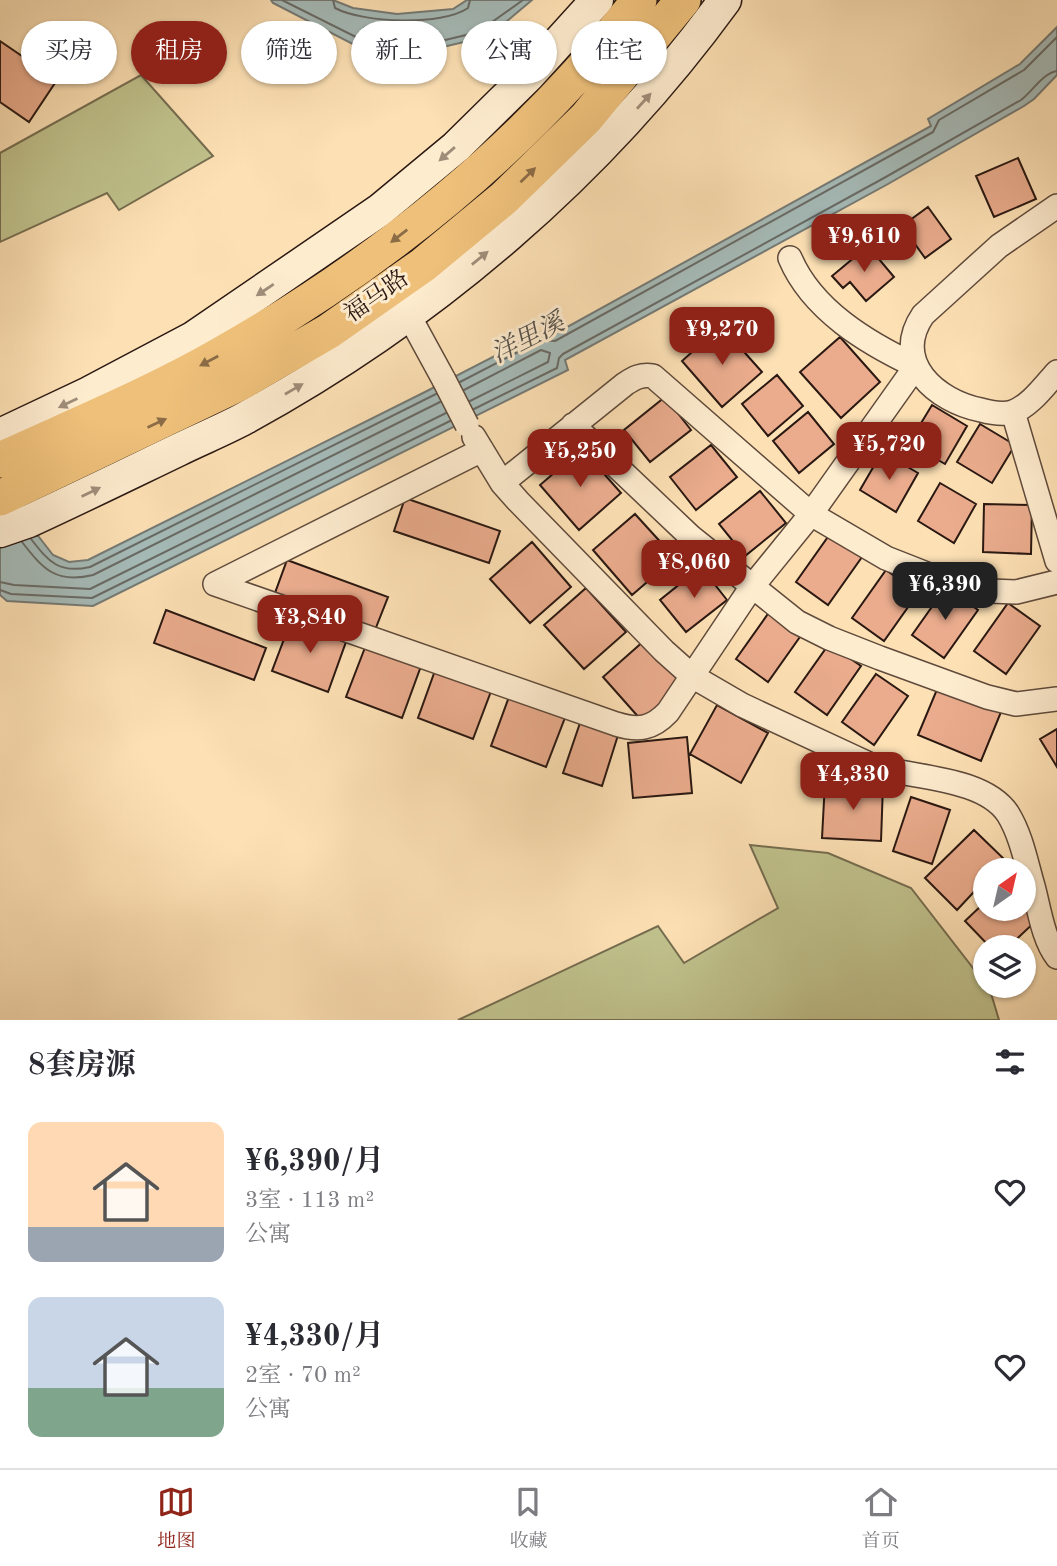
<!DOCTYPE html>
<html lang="zh">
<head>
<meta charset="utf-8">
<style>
  body { margin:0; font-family:"Old Standard TT","Noto Serif SC",serif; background:#f2f2f3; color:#2b2b33; height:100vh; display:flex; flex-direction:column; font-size:26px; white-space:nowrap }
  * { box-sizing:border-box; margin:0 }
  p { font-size:23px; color:#7c7c81 }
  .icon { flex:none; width:38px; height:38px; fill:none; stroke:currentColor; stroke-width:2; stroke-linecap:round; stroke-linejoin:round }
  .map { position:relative; height:1020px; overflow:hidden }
  .side { display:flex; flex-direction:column; background:#fff; flex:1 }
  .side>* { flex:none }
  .banner { position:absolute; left:21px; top:21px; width:700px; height:63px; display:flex; gap:14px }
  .needle { width:46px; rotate:34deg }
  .buttons { position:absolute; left:973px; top:858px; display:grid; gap:14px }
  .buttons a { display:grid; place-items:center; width:63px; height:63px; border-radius:50%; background:#fff; box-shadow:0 2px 5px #0004; font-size:35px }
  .price { position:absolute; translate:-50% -60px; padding:0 16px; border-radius:14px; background:#8f2418; color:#fff; font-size:23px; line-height:46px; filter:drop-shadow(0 2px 4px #0008) }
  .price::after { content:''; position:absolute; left:50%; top:42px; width:21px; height:16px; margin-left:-10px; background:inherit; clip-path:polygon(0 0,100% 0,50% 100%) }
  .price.selected { background:#222; color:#fff }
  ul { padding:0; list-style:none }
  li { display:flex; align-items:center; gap:21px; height:175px; padding:0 28px }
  li span { display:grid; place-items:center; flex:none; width:196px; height:140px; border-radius:14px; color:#555 }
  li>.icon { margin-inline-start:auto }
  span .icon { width:84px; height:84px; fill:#fffc; stroke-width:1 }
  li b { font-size:30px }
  h2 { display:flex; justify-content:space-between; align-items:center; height:84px; padding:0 28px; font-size:30px }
  .tag { padding:0 24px; border-radius:32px; background:#fff; box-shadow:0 2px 5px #0004; font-size:24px; line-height:63px }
  .tag.selected { background:#8f2418; color:#fff }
  .tab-bar { display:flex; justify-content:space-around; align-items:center; height:98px; border-top:2px solid #e1e1e2; background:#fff; font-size:19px; color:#7c7c81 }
  .tab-bar a { display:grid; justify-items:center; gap:4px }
  .tab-bar .selected { color:#8f2418 }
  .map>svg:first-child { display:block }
  .green { fill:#c0c28d; stroke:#756d50; stroke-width:2 }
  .water { fill:#a5bbb9; stroke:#747a76; stroke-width:2 }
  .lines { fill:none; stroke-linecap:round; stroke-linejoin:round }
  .shore { stroke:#686a66; stroke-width:2 }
  .building { fill:#eaac8d; stroke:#2a1812; stroke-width:2 }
  .minor-casing { stroke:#5f4a3b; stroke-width:26 }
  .secondary-casing { stroke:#2a1812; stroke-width:35 }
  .primary-casing { stroke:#2a1812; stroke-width:38 }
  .minor { stroke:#feeccf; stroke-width:23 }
  .secondary { stroke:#feeccf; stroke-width:32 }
  .primary { stroke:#eec07a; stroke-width:35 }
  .minor-bridge-casing { stroke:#5f4a3b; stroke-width:26; stroke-linecap:butt }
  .minor-bridge { stroke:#feeccf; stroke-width:23 }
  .oneway { fill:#9f8d7a }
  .oneway2 { fill:#8c6c46 }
  .labels { text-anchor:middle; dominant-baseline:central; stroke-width:6; stroke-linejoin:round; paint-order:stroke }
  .street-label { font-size:24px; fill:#2a1812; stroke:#feeccf }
  .water-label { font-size:26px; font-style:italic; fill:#55514c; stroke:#feeccf }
</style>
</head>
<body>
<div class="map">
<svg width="1057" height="1020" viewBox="0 0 1057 1020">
  <rect width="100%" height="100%" fill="#fde1b5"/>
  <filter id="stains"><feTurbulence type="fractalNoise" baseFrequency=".00286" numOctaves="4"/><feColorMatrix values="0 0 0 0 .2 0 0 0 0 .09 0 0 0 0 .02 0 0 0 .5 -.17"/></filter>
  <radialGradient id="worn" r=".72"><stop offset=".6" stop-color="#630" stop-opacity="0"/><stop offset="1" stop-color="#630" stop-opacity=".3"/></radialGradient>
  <!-- green -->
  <path class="green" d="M141,75L213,156L119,210L107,193L0,242V153Z
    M750,845L828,853L911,888L990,990L999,1020H458L658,926L684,963L778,908Z"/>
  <!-- water -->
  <path class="water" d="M271,0H333L353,8L397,14L453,9L467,0H532L506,22L488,33L468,41L443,47L376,56L273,3Z
    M1057,27V75L1034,99L1024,106L888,184L565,360L568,370L93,606L7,601L0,595V487L53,555L69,562L88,560L425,392L545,330L551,336L931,126L928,119L1020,64Z"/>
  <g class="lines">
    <!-- shore -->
    <path class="shore" d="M282,0L378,48L441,41L466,35L485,27L523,0
      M333,0L335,8C363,23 442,26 468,8L470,0
      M367,26L396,29L415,28L418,32L416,35L379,39L364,32V28Z
      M460,382L541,340L555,341L933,132L939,120L1024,70L1057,37
      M464,390L541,350L550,353L548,362L470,401
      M474,409L557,368L559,358L563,354L884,178L1021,100C1032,92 1043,73 1057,71
      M31,539C49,562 59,574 90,567L436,394
      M22,542C43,569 56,584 93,575L440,402
      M0,582L14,585L90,589L446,413
      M0,590L11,594L92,598L450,421"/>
  </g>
  <!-- building -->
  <path class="building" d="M0,41L57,80L29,122L0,102Z
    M1018,158L1036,199L994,217L976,176Z
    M928,207L951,239L925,258L902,226Z
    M868,246L894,277L866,301L850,282L843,288L832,276Z
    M721,326L762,372L722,407L682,361Z
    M840,337L880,382L841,418L800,372Z
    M777,375L803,406L768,436L742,404Z
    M665,397L691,430L650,462L624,430Z
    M932,405L967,426L945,464L909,443Z
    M808,412L834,444L799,473L773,441Z
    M980,424L1015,445L992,483L957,462Z
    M711,445L737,477L696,510L670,477Z
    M582,449L621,493L579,530L540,485Z
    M882,452L918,473L896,512L860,490Z
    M940,483L976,504L954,543L918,521Z
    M760,491L786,523L745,556L719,524Z
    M405,498L500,531L489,563L394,531Z
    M984,504L1032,505L1031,554L983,552Z
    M635,514L675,558L632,595L593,550Z
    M830,534L862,557L828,605L796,582Z
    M532,542L571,587L530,623L490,579Z
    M287,560L388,597L375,630L275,593Z
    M701,567L727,600L686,632L660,600Z
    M886,570L918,593L884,641L852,618Z
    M946,587L978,610L944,658L912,635Z
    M586,588L626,632L584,669L544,625Z
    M1008,603L1040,626L1006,674L974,651Z
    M166,610L266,648L254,680L154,643Z
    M770,611L802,634L768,682L736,659Z
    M292,618L347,639L328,692L272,671Z
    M645,640L684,684L642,721L603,677Z
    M829,644L861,666L827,715L795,692Z
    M366,645L421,666L402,718L346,697Z
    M437,665L493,686L473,739L418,718Z
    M876,674L908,696L874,745L842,722Z
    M938,687L1001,712L981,761L918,735Z
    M510,694L566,715L546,767L491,746Z
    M717,705L768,733L741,783L690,754Z
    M581,720L619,732L602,786L563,773Z
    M1057,729V767L1040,739Z
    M687,737L692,793L633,798L628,743Z
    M825,782L883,785L881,841L822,838Z
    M911,797L950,810L932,864L893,851Z
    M974,830L1005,860L995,870H985V880L957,910L925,878Z
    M985,902V908H1024V906L1037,920L1008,947H990L965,921Z"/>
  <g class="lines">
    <!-- minor casing -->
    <g class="minor-casing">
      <path id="minor" d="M1057,206L999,246L923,315C891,362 936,401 981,410C992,413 1003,415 1013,412C1031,405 1044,386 1057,372
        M408,314L444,380
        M1013,412L1057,561
        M573,425L691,537L797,622L829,638L880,658L987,697L1016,704L1057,699
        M474,437L502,483L518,501L664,651L692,676L742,705L873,766C912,778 984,777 1008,814C1021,835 1026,862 1033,886C1039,908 1043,939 1057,957
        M482,450L215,584L616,724C638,731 652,729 668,712L751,588L811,514L916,366C867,343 812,310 790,258
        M502,483L625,384C634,378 641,374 653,376L811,514L886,558L942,580L990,591L1016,592L1057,582"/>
    </g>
    <!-- secondary casing -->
    <g class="secondary-casing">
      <path id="secondary" d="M0,435L89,393L193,338L380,210L456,147L529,75L597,0
        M0,531L29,521C79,498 128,474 178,450C200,439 223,430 245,418C432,316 600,172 725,0"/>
    </g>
    <!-- primary casing -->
    <g class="primary-casing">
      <path id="primary" d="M0,460C74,426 150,395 220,355C379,265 528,146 639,0
        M0,498L240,383L329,331L423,265L504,198L586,118L683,0"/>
    </g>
    <!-- minor -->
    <use href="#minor" class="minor"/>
    <!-- secondary -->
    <use href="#secondary" class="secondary"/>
    <!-- primary -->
    <use href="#primary" class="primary"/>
    <!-- minor-bridge casing -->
    <g class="minor-bridge-casing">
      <path id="minor-bridge" d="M444,380L467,425"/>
    </g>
    <!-- minor-bridge -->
    <use href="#minor-bridge" class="minor-bridge"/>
  </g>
  <!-- one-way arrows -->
  <defs><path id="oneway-solid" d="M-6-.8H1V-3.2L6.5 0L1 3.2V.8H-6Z" transform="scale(1.75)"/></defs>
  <g class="oneway">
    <use href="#oneway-solid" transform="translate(644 101) rotate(-48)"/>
    <use href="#oneway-solid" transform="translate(447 154) rotate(139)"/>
    <use href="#oneway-solid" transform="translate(480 258) rotate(-39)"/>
    <use href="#oneway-solid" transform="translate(265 290) rotate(146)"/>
    <use href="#oneway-solid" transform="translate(294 389) rotate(-30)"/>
    <use href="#oneway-solid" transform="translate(68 403) rotate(154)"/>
    <use href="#oneway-solid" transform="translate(91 492) rotate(-26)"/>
  </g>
  <g class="oneway2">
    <use href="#oneway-solid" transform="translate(528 175) rotate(-44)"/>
    <use href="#oneway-solid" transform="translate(399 236) rotate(142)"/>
    <use href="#oneway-solid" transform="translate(209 361) rotate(152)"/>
    <use href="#oneway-solid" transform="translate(157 423) rotate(-25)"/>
  </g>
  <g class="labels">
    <!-- street labels -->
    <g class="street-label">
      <text transform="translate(377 297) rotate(-35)">福马路</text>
    </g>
    <!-- water labels -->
    <g class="water-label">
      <text transform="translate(528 339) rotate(-27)">洋里溪</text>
    </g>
  </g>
  <rect width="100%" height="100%" filter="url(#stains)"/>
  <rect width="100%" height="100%" fill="url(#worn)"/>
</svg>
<div class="buttons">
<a><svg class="needle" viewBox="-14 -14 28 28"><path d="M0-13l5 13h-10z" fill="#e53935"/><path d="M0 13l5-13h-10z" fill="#7c7c81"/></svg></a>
<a><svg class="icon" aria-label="layers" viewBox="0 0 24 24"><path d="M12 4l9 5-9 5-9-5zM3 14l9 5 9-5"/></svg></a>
</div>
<b class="price" style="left:864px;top:274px">¥9,610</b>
<b class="price" style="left:722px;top:367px">¥9,270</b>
<b class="price" style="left:889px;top:482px">¥5,720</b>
<b class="price" style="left:580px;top:489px">¥5,250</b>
<b class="price" style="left:694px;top:600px">¥8,060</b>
<b class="price selected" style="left:945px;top:622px">¥6,390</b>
<b class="price" style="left:310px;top:655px">¥3,840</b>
<b class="price" style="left:853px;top:812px">¥4,330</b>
<div class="banner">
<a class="tag">买房</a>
<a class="tag selected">租房</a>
<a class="tag">筛选</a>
<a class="tag">新上</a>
<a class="tag">公寓</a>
<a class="tag">住宅</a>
</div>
</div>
<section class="side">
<h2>8套房源<svg class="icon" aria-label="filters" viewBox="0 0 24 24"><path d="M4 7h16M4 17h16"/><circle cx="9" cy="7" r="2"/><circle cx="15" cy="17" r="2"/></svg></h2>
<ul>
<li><span style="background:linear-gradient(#ffd9b3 75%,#9aa5b1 0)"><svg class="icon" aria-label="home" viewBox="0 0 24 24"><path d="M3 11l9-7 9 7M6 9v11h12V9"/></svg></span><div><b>¥6,390/月</b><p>3室 · 113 m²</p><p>公寓</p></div><svg class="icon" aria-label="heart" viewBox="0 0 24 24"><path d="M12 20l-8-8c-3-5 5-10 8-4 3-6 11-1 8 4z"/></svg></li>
<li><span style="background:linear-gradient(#c9d6e8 65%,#7fa58c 0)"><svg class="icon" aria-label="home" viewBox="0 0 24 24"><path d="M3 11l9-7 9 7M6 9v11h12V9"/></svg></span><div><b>¥4,330/月</b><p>2室 · 70 m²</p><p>公寓</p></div><svg class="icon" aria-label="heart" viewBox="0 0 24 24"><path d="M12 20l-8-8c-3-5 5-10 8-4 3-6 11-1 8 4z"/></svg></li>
</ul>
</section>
<nav class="tab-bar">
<a class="selected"><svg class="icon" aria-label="map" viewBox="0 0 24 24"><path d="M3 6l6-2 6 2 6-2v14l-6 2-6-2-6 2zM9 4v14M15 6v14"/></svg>地图</a>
<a><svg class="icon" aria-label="saved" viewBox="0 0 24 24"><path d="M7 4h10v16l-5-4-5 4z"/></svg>收藏</a>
<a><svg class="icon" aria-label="home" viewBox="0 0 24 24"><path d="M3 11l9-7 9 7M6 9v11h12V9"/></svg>首页</a>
</nav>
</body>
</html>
